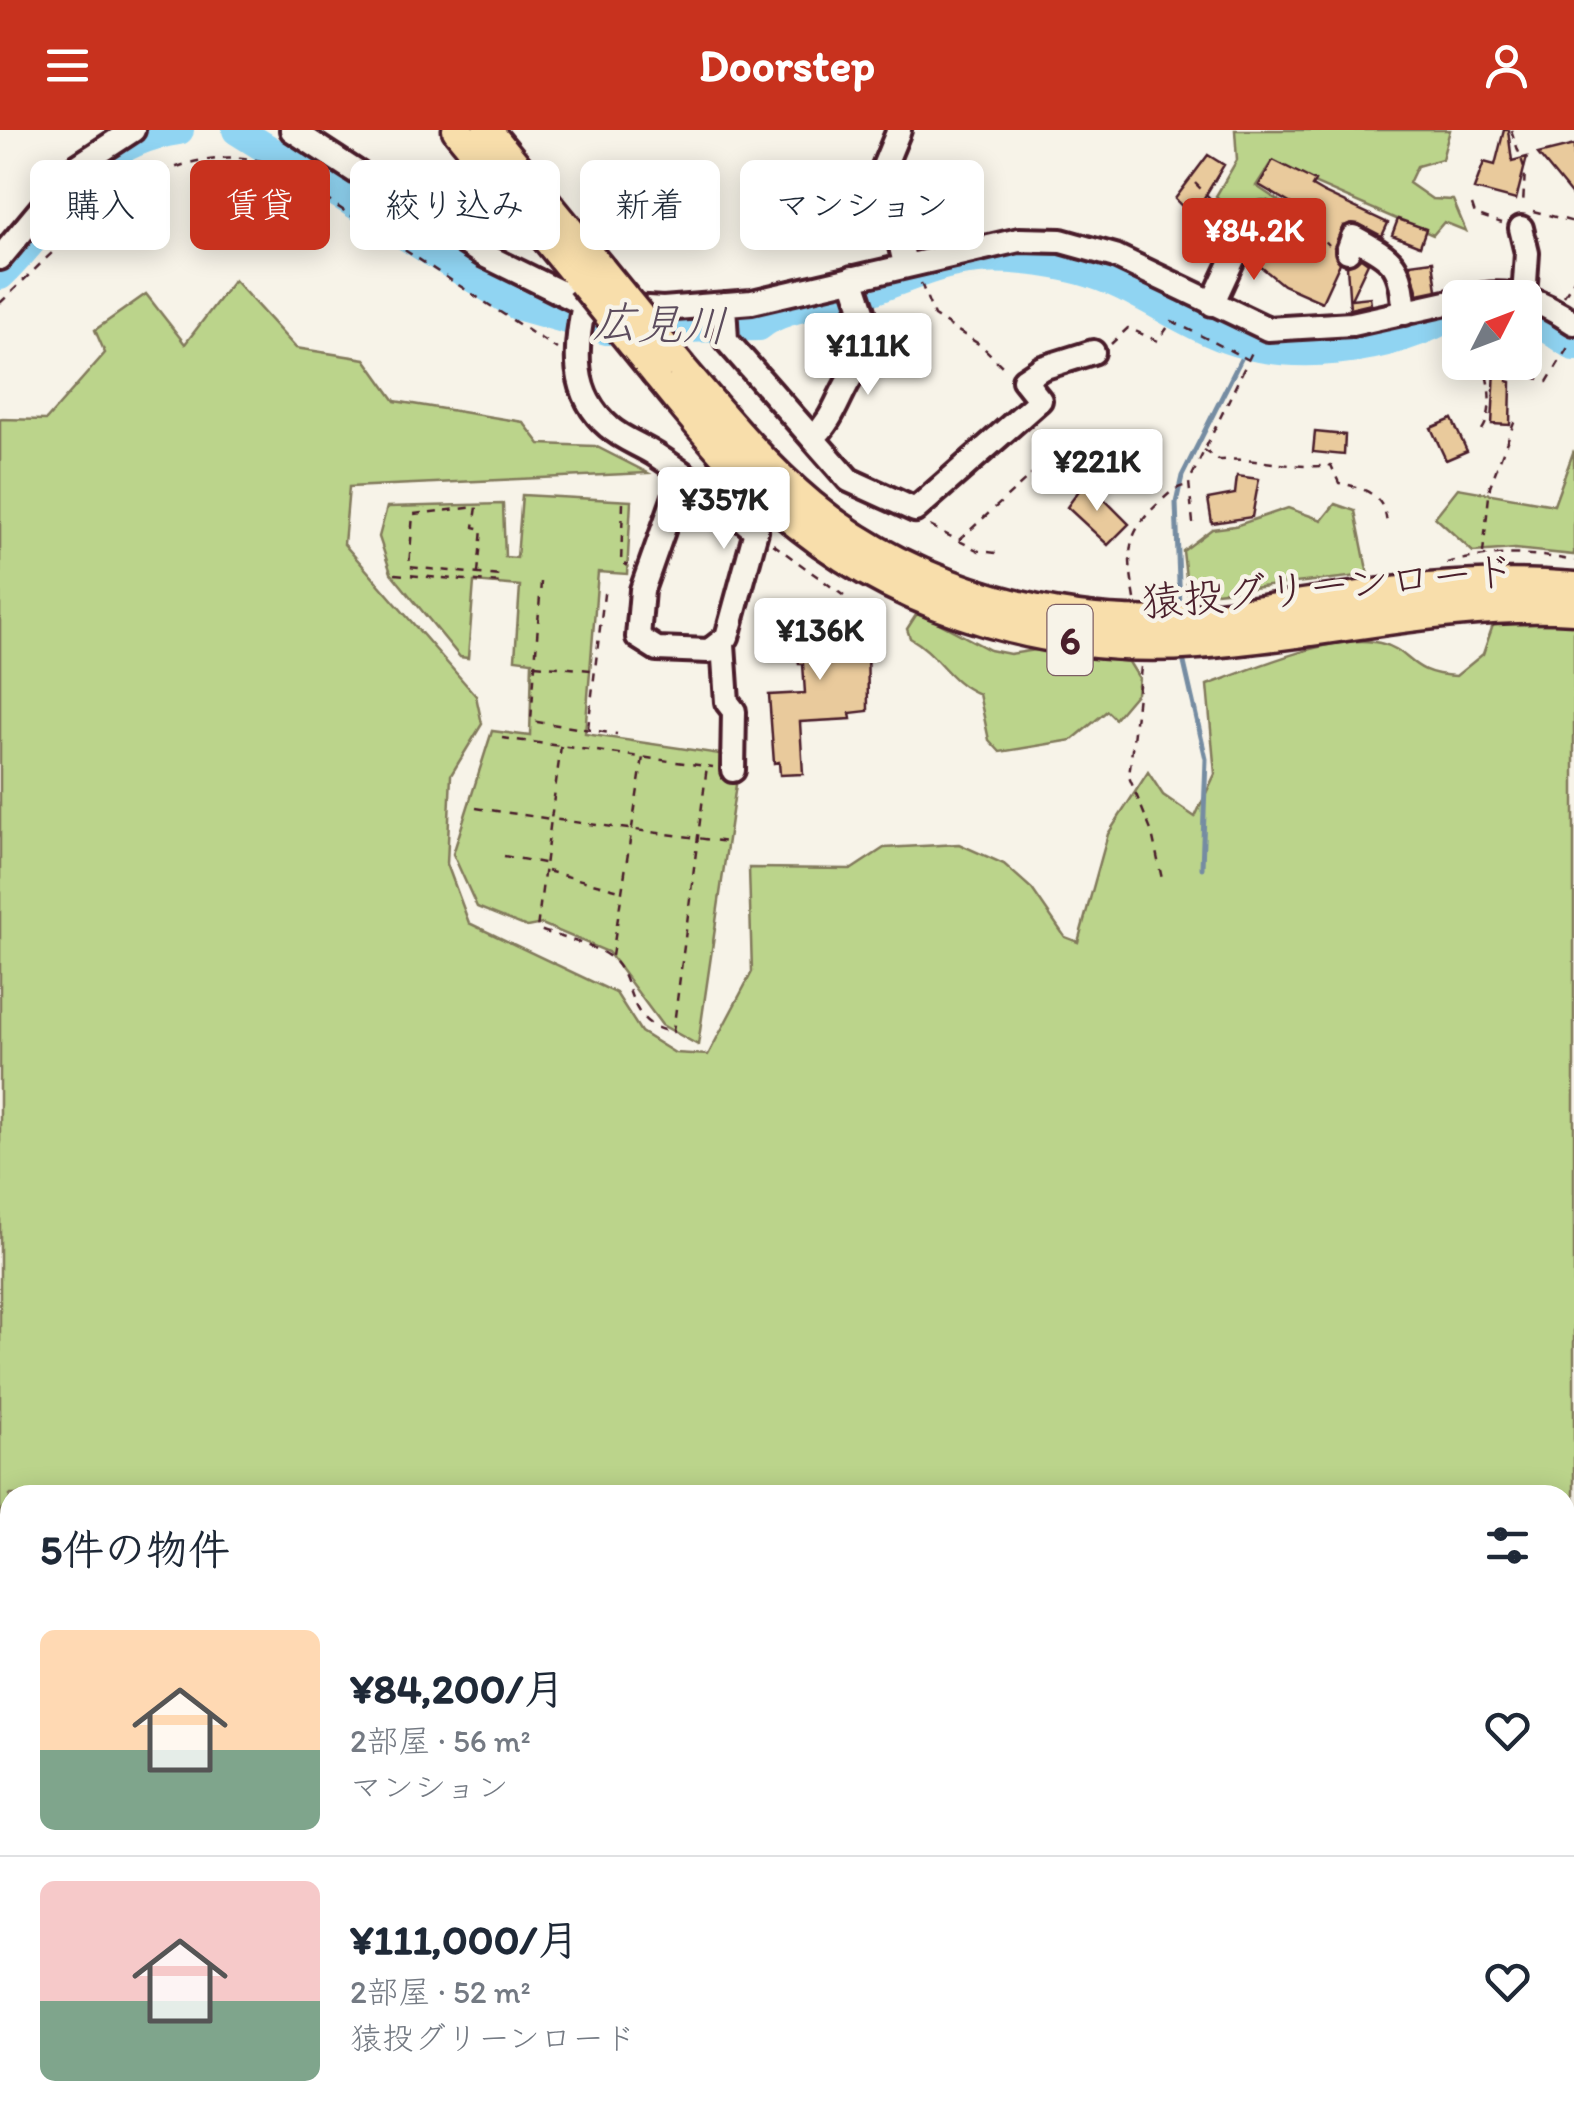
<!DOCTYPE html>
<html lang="ja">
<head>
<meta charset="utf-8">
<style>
  body { margin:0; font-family:Itim,"Klee One",sans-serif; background:#f6f6f7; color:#1f2937; height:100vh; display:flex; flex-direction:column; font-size:38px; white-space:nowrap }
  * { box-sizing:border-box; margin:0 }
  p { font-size:32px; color:#747a83 }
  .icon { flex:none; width:55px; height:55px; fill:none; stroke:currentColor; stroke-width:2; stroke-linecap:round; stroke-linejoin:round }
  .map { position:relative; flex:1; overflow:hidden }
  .side { position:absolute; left:0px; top:1355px; width:1575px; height:640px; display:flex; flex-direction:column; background:#fff; border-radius:30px 30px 0 0; box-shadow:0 5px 25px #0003 }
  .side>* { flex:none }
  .top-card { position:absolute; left:30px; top:30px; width:1000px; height:90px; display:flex; gap:20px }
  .needle { width:65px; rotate:48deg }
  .controls { position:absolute; left:1442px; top:150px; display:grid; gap:20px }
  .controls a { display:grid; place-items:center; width:100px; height:100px; border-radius:15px; background:#fff; box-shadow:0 5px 25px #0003; font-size:50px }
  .price { position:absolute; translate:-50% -85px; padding:0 22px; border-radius:10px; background:#fff; color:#222; font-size:32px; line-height:65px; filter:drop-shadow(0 2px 5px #0008) }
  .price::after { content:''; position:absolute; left:50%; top:60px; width:30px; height:22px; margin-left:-15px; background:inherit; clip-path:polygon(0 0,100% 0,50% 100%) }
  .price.active { background:#c8321e; color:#fff }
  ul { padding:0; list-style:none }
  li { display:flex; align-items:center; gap:30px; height:250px; padding:0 40px }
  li+li { border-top:2px solid #e0e1e3 }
  li span { display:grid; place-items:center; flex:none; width:280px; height:200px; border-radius:15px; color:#555 }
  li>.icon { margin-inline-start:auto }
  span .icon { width:120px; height:120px; fill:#fffc; stroke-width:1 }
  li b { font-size:42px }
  h2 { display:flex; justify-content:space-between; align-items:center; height:120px; padding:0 40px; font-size:42px }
  .chip { padding:0 35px; border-radius:15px; background:#fff; box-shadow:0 5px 25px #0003; font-size:35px; line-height:90px }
  .chip.active { background:#c8321e; color:#fff }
  header { display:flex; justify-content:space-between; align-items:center; height:130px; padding:0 40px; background:#c8321e; color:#fff; font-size:45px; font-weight:700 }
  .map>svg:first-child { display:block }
  .green { fill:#bbd48b; stroke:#827a5b; stroke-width:2.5; fill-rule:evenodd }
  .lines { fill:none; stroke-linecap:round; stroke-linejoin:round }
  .stream { stroke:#748ca2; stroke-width:5 }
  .river { stroke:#90d4f2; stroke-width:30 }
  .building { fill:#e9ca9c; stroke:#4a1f2b; stroke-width:2.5 }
  .minor-casing { stroke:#4a1f2b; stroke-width:30 }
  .major-casing { stroke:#4a1f2b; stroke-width:35 }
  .path { stroke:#4a1f2b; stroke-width:2.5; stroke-dasharray:8 8; stroke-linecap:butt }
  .minor { stroke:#f7f3e8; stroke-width:22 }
  .major { stroke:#f8deab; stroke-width:28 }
  .major-bridge-casing { stroke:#4a1f2b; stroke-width:35; stroke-linecap:butt }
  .major-bridge { stroke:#f8deab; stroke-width:28 }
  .labels { text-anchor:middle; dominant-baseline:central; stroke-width:9; stroke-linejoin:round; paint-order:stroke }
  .shield { fill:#f7f3e8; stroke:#7e5f64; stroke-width:2.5 }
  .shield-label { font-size:40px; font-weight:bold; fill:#4a1f2b }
  .street-label { font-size:42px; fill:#4a1f2b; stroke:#f7f3e8 }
  .water-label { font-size:45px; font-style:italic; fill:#5c4c5d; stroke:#f7f3e8 }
</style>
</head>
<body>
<header><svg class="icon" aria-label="menu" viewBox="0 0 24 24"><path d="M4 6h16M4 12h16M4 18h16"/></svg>Doorstep<svg class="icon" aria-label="person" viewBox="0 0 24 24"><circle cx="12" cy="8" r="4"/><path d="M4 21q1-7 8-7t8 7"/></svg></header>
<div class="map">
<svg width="1574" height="1995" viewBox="0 0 1574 1995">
  <rect width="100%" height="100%" fill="#f7f3e8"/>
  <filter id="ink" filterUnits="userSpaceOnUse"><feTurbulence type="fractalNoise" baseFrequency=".01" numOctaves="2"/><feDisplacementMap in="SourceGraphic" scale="20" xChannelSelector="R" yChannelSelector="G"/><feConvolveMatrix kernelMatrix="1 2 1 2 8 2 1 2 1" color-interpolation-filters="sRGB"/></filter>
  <g filter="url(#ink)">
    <!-- green -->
    <path class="green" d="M1235,0H1450L1442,29L1417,36L1409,53L1432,69L1453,70L1466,101L1444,92L1433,105L1270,34L1256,56L1282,73L1264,75L1240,89L1216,66L1237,30Z
      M234,150L296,218L365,229L395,271L523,292L540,314L595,316L648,343L349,357L344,414L476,566L482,594L451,645L447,734L469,793L616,863L641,902L675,923L708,925L752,842L749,738L852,739L884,718L959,714L1004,734L1032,759L1065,807L1078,812L1108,704L1148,642L1163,665L1195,687L1215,644L1207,555C1250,540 1335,502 1380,513C1412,520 1407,544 1456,546L1483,524L1494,492L1574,494V1995H0V289L46,290L105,223L95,200L146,164L185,214ZM10,1365H1565V1985H10Z
      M1574,320V425L1515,419L1473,422L1435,387L1458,358L1554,375Z
      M522,365L631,371L627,444L598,442L585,604L740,627L698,915L662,895L608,822L542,794L527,797L477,777L453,724L492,601L530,606L532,531L515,529L520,456L474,452L468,528L460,527L391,443L379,407L387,377L503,374L505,427L517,428Z
      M1335,374L1355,381L1368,445L1188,465L1183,421L1212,399L1235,396L1288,378L1322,390Z
      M918,482L990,520L1010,524L1036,520L1129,532L1139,548L1137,563L1115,589L1107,581L1072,610L1000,622L989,610L979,564C947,551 939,524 910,508L907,499Z"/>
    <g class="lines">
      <!-- stream -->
      <path class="stream" d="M1180,478L1176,373L1182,346L1247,217
        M1182,524L1206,629L1202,738"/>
      <!-- river -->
      <path class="river" d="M237,0L517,175L607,200L759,196C783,175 828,175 859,165C893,154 932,134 968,130C1003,126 1047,131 1081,140C1129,153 1166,182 1211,202C1286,236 1390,222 1460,181
        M0,145C61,88 83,13 179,0
        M1525,183L1574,216"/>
    </g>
    <!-- building -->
    <path class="building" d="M1504,0H1508L1512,31L1527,27L1516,70L1474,59L1484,32L1495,35Z
      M1574,15V68L1538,24Z
      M1208,25L1224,35L1202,71L1228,99L1215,111L1175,69Z
      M1273,30L1315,51L1312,56L1324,63L1388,93L1382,106L1359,94L1343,96L1334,117L1340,133L1322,172L1283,155L1254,131L1269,110L1279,117L1305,82L1259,55Z
      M1398,89L1426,99L1420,116L1392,105Z
      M1361,128L1368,133L1351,169L1370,167L1371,174L1350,179L1347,136Z
      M1433,131L1437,160L1418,164L1410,134Z
      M1495,240L1508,242L1507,251L1511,252L1510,295L1492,294Z
      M1452,289L1467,321L1446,330L1431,298Z
      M1315,302L1345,305L1344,325L1313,322Z
      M1237,346L1259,349L1252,387L1212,393L1208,369L1235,364Z
      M1086,351L1129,394L1108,415L1067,377Z
      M838,480L839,486L846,485L847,499L867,498L868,581L850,583L851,589L800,592L803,644L780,645L779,632L774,633L769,565L805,563L803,534H799L797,517L791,518L790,499L797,498L796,483Z"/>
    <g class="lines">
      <!-- minor casing -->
      <g class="minor-casing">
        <path id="minor" d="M292,0L484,125L584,174L663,179L752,172L1019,110L1061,111L1115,126L1268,199L1352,194L1460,170
          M899,0L883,39L905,134
          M1521,98L1527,123L1524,167
          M1348,121L1353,107C1397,131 1400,133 1405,183
          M0,128L75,38L133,0
          M1470,168C1510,157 1542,171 1574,193
          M584,174C575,218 570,264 609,297C622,309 641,315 656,325C691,348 724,374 756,401L727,507L709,521L657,519L638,507L642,460L683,344
          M724,174L726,210L849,350L915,380L1040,270L1024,250L1042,238L1093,222
          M1212,174L1253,86L1263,84L1278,92
          M813,308C835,288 838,265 854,242L845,204L849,191L863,181L852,148
          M723,514L727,572L734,581L733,640"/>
      </g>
      <!-- major casing -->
      <g class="major-casing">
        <path id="major" d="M457,0L582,152
          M487,0L601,139
          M681,237C722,285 762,334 811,375C914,461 1071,504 1204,488C1325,473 1451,445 1574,457
          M656,243C701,298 745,354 801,397C911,484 1059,525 1198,514C1325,505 1446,471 1574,479"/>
      </g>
      <!-- path -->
      <path class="path" d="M1511,0L1525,40L1523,75
        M1195,53L1229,88
        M1472,75L1475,84L1502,93
        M1533,81L1574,92
        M1304,88L1329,115
        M921,153L934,186L982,216L1006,240
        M1564,166L1574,150
        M0,173C70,107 162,0 272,34L557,219
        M1111,214L1128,198L1158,211L1172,191L1249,230
        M1485,238L1512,239L1547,252L1570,214
        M1482,300C1494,282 1490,252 1482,232
        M1204,320L1219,330C1256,327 1292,340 1331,335L1339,353C1366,358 1385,365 1387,395
        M623,373L621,434L628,435
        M1193,393L1189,352L1254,218
        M930,396L979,421L1003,424
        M959,410L1038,339
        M773,414L848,469
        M1483,423L1490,356L1517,285
        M1447,433C1489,422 1531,422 1574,431
        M478,443L482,399L474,397L477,377L413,384L409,437L500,446L502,451
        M395,444L501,453
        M541,452L531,591L617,604
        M1135,469C1127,421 1124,404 1162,370C1172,361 1176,357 1189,355
        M535,535L592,540
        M1141,537L1129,647L1152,703L1162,749
        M588,598L605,456
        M502,608L713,637
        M561,616L551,689L728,712
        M476,678L551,689L537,799C555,806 598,816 611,828C636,849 624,895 673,902L707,636
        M504,726L544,733
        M547,741L623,761
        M612,826L643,627"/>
      <!-- minor -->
      <use href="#minor" class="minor"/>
      <!-- major -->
      <use href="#major" class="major"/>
      <!-- major-bridge casing -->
      <g class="major-bridge-casing">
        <path id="major-bridge" d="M601,139L681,237
          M582,152L656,243"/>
      </g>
      <!-- major-bridge -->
      <use href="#major-bridge" class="major-bridge"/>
    </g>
  </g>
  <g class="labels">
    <!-- shield labels -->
    <rect class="shield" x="1047.5" y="475" width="45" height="70" rx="8"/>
    <g class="shield-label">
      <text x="1070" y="510">6</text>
    </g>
    <!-- street labels -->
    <g class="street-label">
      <text transform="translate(1328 456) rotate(-5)">猿投グリーンロード</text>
    </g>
    <!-- water labels -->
    <g class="water-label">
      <text transform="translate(660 193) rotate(2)">広見川</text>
    </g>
  </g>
</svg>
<div class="controls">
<a><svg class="needle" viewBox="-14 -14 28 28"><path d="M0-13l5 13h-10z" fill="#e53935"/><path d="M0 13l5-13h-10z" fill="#747a83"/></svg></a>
</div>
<b class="price active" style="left:1254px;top:153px">¥84.2K</b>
<b class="price" style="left:868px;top:268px">¥111K</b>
<b class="price" style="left:1097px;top:384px">¥221K</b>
<b class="price" style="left:724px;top:422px">¥357K</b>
<b class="price" style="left:820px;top:553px">¥136K</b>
<div class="top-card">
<a class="chip">購入</a>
<a class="chip active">賃貸</a>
<a class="chip">絞り込み</a>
<a class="chip">新着</a>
<a class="chip">マンション</a>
</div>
<section class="side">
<h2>5件の物件<svg class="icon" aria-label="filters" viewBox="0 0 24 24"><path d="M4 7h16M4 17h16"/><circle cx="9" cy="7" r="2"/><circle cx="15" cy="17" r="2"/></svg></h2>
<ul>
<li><span style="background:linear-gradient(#ffd9b3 60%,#7fa58c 0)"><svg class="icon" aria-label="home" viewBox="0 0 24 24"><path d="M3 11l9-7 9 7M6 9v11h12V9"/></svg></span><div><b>¥84,200/月</b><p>2部屋 · 56 m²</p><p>マンション</p></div><svg class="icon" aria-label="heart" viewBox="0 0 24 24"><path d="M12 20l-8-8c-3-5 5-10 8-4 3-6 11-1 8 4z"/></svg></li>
<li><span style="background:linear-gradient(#f6c9c9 60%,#7fa58c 0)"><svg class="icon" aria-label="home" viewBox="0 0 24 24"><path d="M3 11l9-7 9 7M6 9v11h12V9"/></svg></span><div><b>¥111,000/月</b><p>2部屋 · 52 m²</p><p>猿投グリーンロード</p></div><svg class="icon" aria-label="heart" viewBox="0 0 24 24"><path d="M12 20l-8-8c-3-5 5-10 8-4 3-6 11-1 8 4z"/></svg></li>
</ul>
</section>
</div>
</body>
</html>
